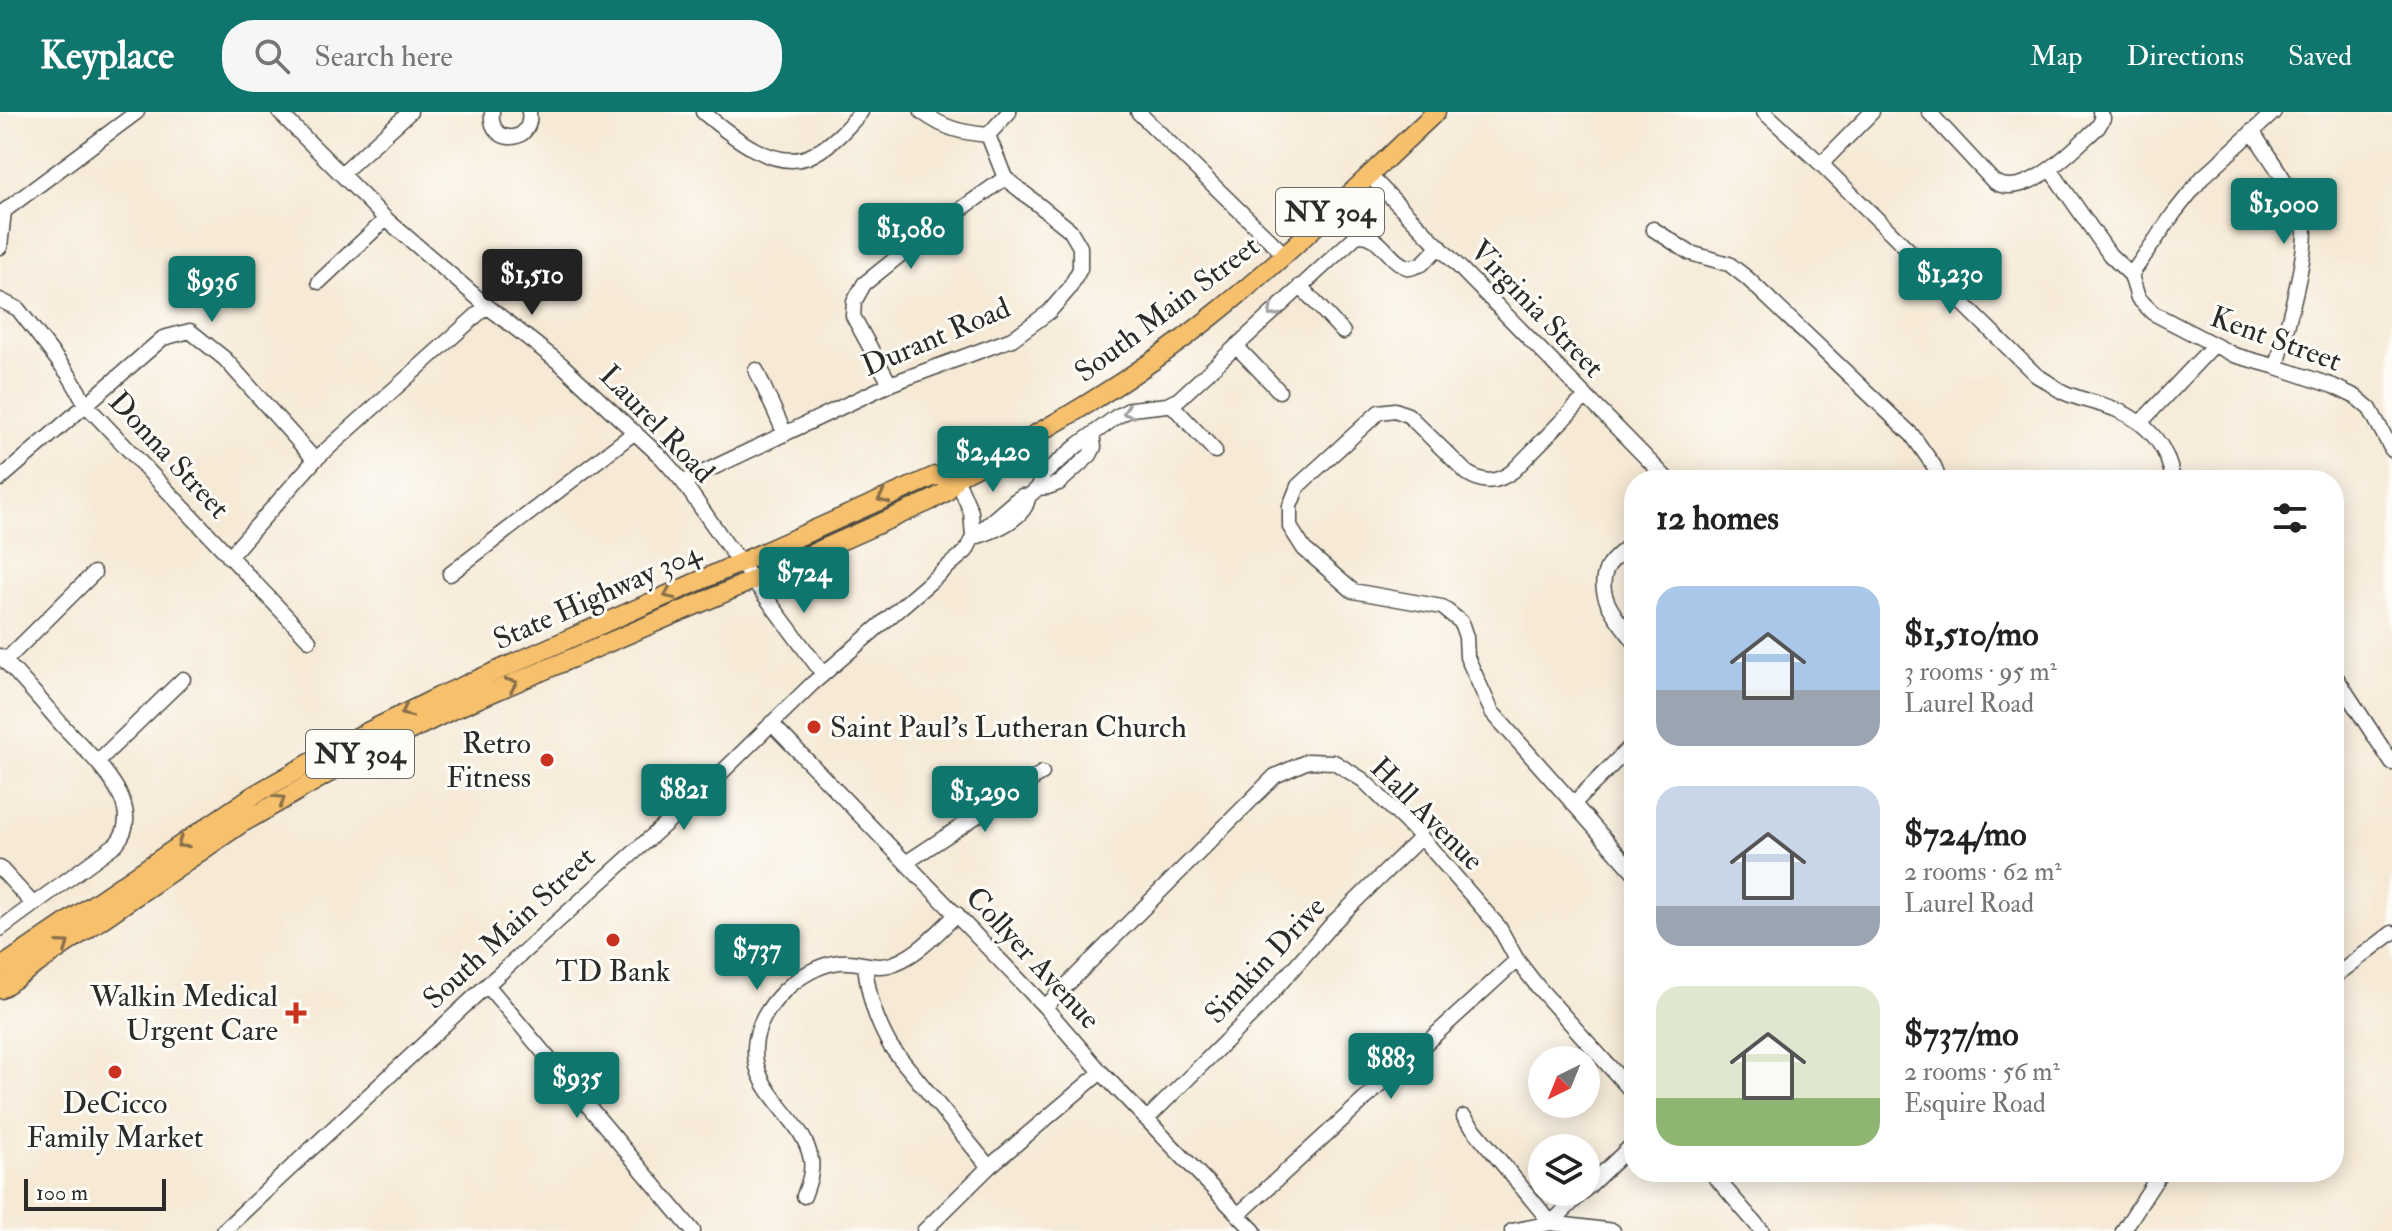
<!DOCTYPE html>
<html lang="en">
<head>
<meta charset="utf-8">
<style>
  body { margin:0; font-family:"IM FELL Double Pica",serif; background:#f6f6f6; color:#222; height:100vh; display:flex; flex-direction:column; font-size:30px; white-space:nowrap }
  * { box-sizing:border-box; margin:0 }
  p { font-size:26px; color:#767676 }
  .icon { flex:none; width:44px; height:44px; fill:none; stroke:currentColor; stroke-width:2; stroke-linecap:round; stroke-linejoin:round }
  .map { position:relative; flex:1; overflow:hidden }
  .drawer { position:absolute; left:1624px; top:358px; width:720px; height:712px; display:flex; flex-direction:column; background:#fff; border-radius:32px; box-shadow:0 4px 20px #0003 }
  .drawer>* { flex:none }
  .needle { width:52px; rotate:223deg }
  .tools { position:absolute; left:1528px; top:934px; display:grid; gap:16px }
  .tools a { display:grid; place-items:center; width:72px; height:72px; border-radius:50%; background:#fff; box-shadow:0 4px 20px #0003; font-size:40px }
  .scale { position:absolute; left:24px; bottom:20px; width:142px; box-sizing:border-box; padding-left:8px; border:4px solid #2b2b2b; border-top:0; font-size:22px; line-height:28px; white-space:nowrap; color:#2b2b2b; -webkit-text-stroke:6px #fdfcf7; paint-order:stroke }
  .price { position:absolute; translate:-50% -68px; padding:0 18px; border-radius:8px; background:#0f766e; color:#fff; font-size:26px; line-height:52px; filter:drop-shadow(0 2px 4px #0008) }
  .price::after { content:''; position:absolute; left:50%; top:48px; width:24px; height:18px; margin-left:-12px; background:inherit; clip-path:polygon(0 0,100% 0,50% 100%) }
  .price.on { background:#222; color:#fff }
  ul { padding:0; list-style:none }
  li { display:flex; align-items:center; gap:24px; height:200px; padding:0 32px }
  li span { display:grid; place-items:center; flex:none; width:224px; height:160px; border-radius:24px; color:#555 }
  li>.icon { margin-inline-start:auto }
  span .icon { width:96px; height:96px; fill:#fffc; stroke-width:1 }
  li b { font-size:34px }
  h2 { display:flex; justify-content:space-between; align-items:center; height:96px; padding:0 32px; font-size:34px }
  header { display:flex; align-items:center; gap:48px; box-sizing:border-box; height:112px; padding:0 40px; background:#0f766e; color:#fff }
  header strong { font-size:38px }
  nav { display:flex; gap:44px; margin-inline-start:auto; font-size:28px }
  .search { width:560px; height:72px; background:#f6f6f6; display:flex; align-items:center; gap:20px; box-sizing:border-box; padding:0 28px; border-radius:32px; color:#767676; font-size:30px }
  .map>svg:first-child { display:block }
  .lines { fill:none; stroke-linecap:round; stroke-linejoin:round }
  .minor-casing { stroke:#494844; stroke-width:17 }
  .major-casing { stroke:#494844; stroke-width:21 }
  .minor { stroke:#fff; stroke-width:14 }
  .major { stroke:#f7c06c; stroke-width:18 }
  .oneway { stroke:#a0a0a0 }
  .oneway2 { stroke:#876e48 }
  .poi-dot { fill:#c8321e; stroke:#fdfcf7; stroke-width:3 }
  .labels { text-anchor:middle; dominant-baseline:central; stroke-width:6; stroke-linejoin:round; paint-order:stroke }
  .shield { fill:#fdfcf7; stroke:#6a6a68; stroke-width:2 }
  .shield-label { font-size:28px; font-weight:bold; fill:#2b2b2b }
  .street-label { font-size:30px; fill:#2b2b2b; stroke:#fdfcf7 }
  .poi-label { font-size:30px; fill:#2b2b2b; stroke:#fdfcf7; text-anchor:end }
</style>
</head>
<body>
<header>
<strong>Keyplace</strong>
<div class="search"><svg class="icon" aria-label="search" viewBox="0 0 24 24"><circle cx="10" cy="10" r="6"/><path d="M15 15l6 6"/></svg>Search here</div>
<nav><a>Map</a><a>Directions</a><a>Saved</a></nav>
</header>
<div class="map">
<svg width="2392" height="1119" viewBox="0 0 2392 1119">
  <rect width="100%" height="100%" fill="#fdfcf7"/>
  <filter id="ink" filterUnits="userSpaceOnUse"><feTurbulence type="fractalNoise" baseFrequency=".0125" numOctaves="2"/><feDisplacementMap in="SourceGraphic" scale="16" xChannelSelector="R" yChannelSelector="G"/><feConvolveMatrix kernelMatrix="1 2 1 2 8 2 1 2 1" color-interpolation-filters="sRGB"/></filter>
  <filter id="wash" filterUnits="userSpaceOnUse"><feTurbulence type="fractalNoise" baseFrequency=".006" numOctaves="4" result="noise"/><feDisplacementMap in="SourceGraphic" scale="32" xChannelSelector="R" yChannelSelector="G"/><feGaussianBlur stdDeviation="1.8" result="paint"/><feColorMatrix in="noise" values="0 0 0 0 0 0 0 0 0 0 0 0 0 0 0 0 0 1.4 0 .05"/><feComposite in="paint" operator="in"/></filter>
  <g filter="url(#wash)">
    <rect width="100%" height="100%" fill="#f6e9d5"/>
  </g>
  <g filter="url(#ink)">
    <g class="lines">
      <!-- minor casing -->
      <g class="minor-casing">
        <path id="minor" d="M279,0L386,107L487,194L561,252L662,346L683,370L727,433L823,562
          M492,0C488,34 534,33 529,0
          M703,0C730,23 777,63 814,42C833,32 847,16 861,0
          M922,0C945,17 960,20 988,23
          M1138,0L1284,142
          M1764,0L1821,52L2036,263C2045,268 2054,275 2063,280C2080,288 2100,291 2117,298C2148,311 2168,335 2173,368
          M1929,0L1993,69C2025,91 2075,35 2098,15L2103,6L2100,0
          M2252,19C2267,43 2298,83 2304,110C2310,138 2284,223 2277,255
          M988,23L1009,0
          M1821,52L1872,0
          M2050,57L2110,143L2131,163L2138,186L2153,201L2234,243L2277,255L2333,274L2356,285L2370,297L2392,338
          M341,62L410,0
          M1369,63L1668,368
          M1653,117L1690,141L1729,152L1747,166L1912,323L1934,354L1939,368
          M0,135L4,99L137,0
          M2131,163L2174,101L2202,66L2274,0
          M319,170L386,107
          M1300,174L1343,220
          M0,188L18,197L69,263L87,294L309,528
          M1236,234L1279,279
          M756,258L785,322
          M890,272L853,204L854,190L864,172L925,123L1005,66
          M1586,284L1513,359C1497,371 1484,372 1467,361L1408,303L1395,298L1379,300L1298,374L1290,394V415L1304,437L1353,479L1442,495L1461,510L1466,525L1467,545L1492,600L1634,760
          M1171,292L1215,339
          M2141,310L2213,234
          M956,365L971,400L973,425
          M0,367L163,226L190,219L225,247L315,348
          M683,370L890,272L1012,227L1049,200L1069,177L1080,157V135L1070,118L1005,66L988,23
          M1038,376L1048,375L1059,371L1090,343L1094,335L1092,323
          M978,424C995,419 1027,405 1028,385
          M1634,429C1626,437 1612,446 1607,456C1594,484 1619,509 1634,529
          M229,445L315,348L487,194
          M450,462L635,320
          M0,544C22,566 42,590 62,613C86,640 151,693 116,732L0,817
          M5,549L94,461
          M2334,562L2392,651
          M771,611L1045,895L1101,960L1254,1119
          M97,650L183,567
          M1573,692L1634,631
          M907,750L1042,661
          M0,756L33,792
          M865,854C869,886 875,907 891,935L989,1055
          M2334,865L2392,821
          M487,873L693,1119
          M1045,895L1275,664L1308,649L1334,650L1363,668L1421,725L1499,815L1517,848L1538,875L1634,982
          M1464,1005L1551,1111L1583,1080
          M1147,1007L1257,898L1332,812L1421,725
          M1711,1060L1762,1119
          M1586,1077L1634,1031
          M804,1084C808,1073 813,1060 811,1048C804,1005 752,982 755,935C757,896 801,854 840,850C858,848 876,859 895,851C919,842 938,820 957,802
          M1238,1103L1517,848
          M223,1119L487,873L712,670L812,572L966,439L973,425L1016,388L1022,384L1028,385L1038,376L1044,362L1078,333L1116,305L1131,297L1167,293L1179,287L1356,124C1380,118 1388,151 1410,156L1422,152L1440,134
          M924,1119L989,1055L1101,960
          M1512,1119L1551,1111L1613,1119
          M2123,1119L2161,1060"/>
      </g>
      <!-- major casing -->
      <g class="major-casing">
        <path id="major" d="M956,365C1048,318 1135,267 1215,202C1293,140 1363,68 1436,0
          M0,856L254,683L345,631L438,585L935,364L956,365
          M0,877L239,713L360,643L454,597L733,477L930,389L946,380L956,365"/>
      </g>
      <!-- minor -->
      <use href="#minor" class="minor"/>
      <!-- major -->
      <use href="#major" class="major"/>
    </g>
    <!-- one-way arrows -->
    <defs><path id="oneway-chevron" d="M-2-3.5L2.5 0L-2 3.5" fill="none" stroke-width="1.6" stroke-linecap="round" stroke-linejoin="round" transform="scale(2)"/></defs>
    <g class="oneway">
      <use href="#oneway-chevron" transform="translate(1273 200) rotate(137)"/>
      <use href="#oneway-chevron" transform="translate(1128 300) rotate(159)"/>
    </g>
    <g class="oneway2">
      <use href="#oneway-chevron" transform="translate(883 386) rotate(156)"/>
      <use href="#oneway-chevron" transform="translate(669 482) rotate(156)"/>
      <use href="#oneway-chevron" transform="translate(512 572) rotate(-23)"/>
      <use href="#oneway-chevron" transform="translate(406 600) rotate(154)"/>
      <use href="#oneway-chevron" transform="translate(280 688) rotate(-31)"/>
      <use href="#oneway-chevron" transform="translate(182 731) rotate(146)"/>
      <use href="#oneway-chevron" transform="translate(64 833) rotate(-35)"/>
    </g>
  </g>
  <!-- markers -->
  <g class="poi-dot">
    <circle cx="814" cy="615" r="8"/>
    <circle cx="547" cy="648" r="8"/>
    <circle cx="613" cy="828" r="8"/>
    <path d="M292 889h8v8h8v8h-8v8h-8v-8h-8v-8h8z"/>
    <circle cx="115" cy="960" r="8"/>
  </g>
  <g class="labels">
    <!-- shield labels -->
    <g class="shield">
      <rect x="1276" y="76" width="108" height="48" rx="6"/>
      <rect x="306" y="618" width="108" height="48" rx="6"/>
    </g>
    <g class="shield-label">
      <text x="1330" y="100">NY 304</text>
      <text x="360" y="642">NY 304</text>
    </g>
    <!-- street labels -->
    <g class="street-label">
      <text transform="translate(1167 197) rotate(-37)">South Main Street</text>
      <text transform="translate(1537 197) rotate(46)">Virginia Street</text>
      <text transform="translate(936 225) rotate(-23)">Durant Road</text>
      <text transform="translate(2276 227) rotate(20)">Kent Street</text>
      <text transform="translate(657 312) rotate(46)">Laurel Road</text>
      <text transform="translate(169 343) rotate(47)">Donna Street</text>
      <text transform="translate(597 484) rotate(-24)">State Highway 304</text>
      <text transform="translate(1427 702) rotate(45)">Hall Avenue</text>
      <text transform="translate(509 816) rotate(-43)">South Main Street</text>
      <text transform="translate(1033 846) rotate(47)">Collyer Avenue</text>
      <text transform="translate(1265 848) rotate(-47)">Simkin Drive</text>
    </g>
    <!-- poi labels -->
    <g class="poi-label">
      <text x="830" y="615" text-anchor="start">Saint Paul's Lutheran Church</text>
      <text x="531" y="631">Retro<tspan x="531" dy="34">Fitness</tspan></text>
      <text x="613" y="859" text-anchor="middle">TD Bank</text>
      <text x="278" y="884">Walkin Medical<tspan x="278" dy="34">Urgent Care</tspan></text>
      <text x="115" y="991" text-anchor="middle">DeCicco<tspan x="115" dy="34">Family Market</tspan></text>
    </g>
  </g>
</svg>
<div class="tools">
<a><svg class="needle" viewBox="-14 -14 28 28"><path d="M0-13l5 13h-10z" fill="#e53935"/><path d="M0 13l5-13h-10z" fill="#767676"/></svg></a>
<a><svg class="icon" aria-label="layers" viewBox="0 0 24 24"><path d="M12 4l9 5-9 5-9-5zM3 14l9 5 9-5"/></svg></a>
</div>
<div class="scale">100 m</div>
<b class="price" style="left:2284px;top:134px">$1,000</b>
<b class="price" style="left:911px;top:159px">$1,080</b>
<b class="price" style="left:1950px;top:204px">$1,230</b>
<b class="price on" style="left:532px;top:205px">$1,510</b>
<b class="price" style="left:212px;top:212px">$936</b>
<b class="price" style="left:993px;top:382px">$2,420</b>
<b class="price" style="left:804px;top:503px">$724</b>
<b class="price" style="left:684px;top:720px">$821</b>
<b class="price" style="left:985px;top:722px">$1,290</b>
<b class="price" style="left:757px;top:880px">$737</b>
<b class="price" style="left:1391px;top:989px">$883</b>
<b class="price" style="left:577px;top:1008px">$935</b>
<section class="drawer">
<h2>12 homes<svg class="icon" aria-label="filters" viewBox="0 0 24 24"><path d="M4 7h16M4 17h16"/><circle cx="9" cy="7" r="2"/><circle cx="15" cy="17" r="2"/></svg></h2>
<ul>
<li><span style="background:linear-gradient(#a9c7e8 65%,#9aa5b1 0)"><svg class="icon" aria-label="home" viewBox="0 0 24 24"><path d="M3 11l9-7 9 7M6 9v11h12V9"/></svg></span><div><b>$1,510/mo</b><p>3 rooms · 95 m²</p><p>Laurel Road</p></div></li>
<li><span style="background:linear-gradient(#c9d6e8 75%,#9aa5b1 0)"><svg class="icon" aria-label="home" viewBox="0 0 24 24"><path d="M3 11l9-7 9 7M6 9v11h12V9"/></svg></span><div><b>$724/mo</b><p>2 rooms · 62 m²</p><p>Laurel Road</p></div></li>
<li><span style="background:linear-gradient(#dfe7d0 70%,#8fb573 0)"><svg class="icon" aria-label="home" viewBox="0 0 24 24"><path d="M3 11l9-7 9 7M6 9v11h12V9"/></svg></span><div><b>$737/mo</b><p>2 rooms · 56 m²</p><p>Esquire Road</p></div></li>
</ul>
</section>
</div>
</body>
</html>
